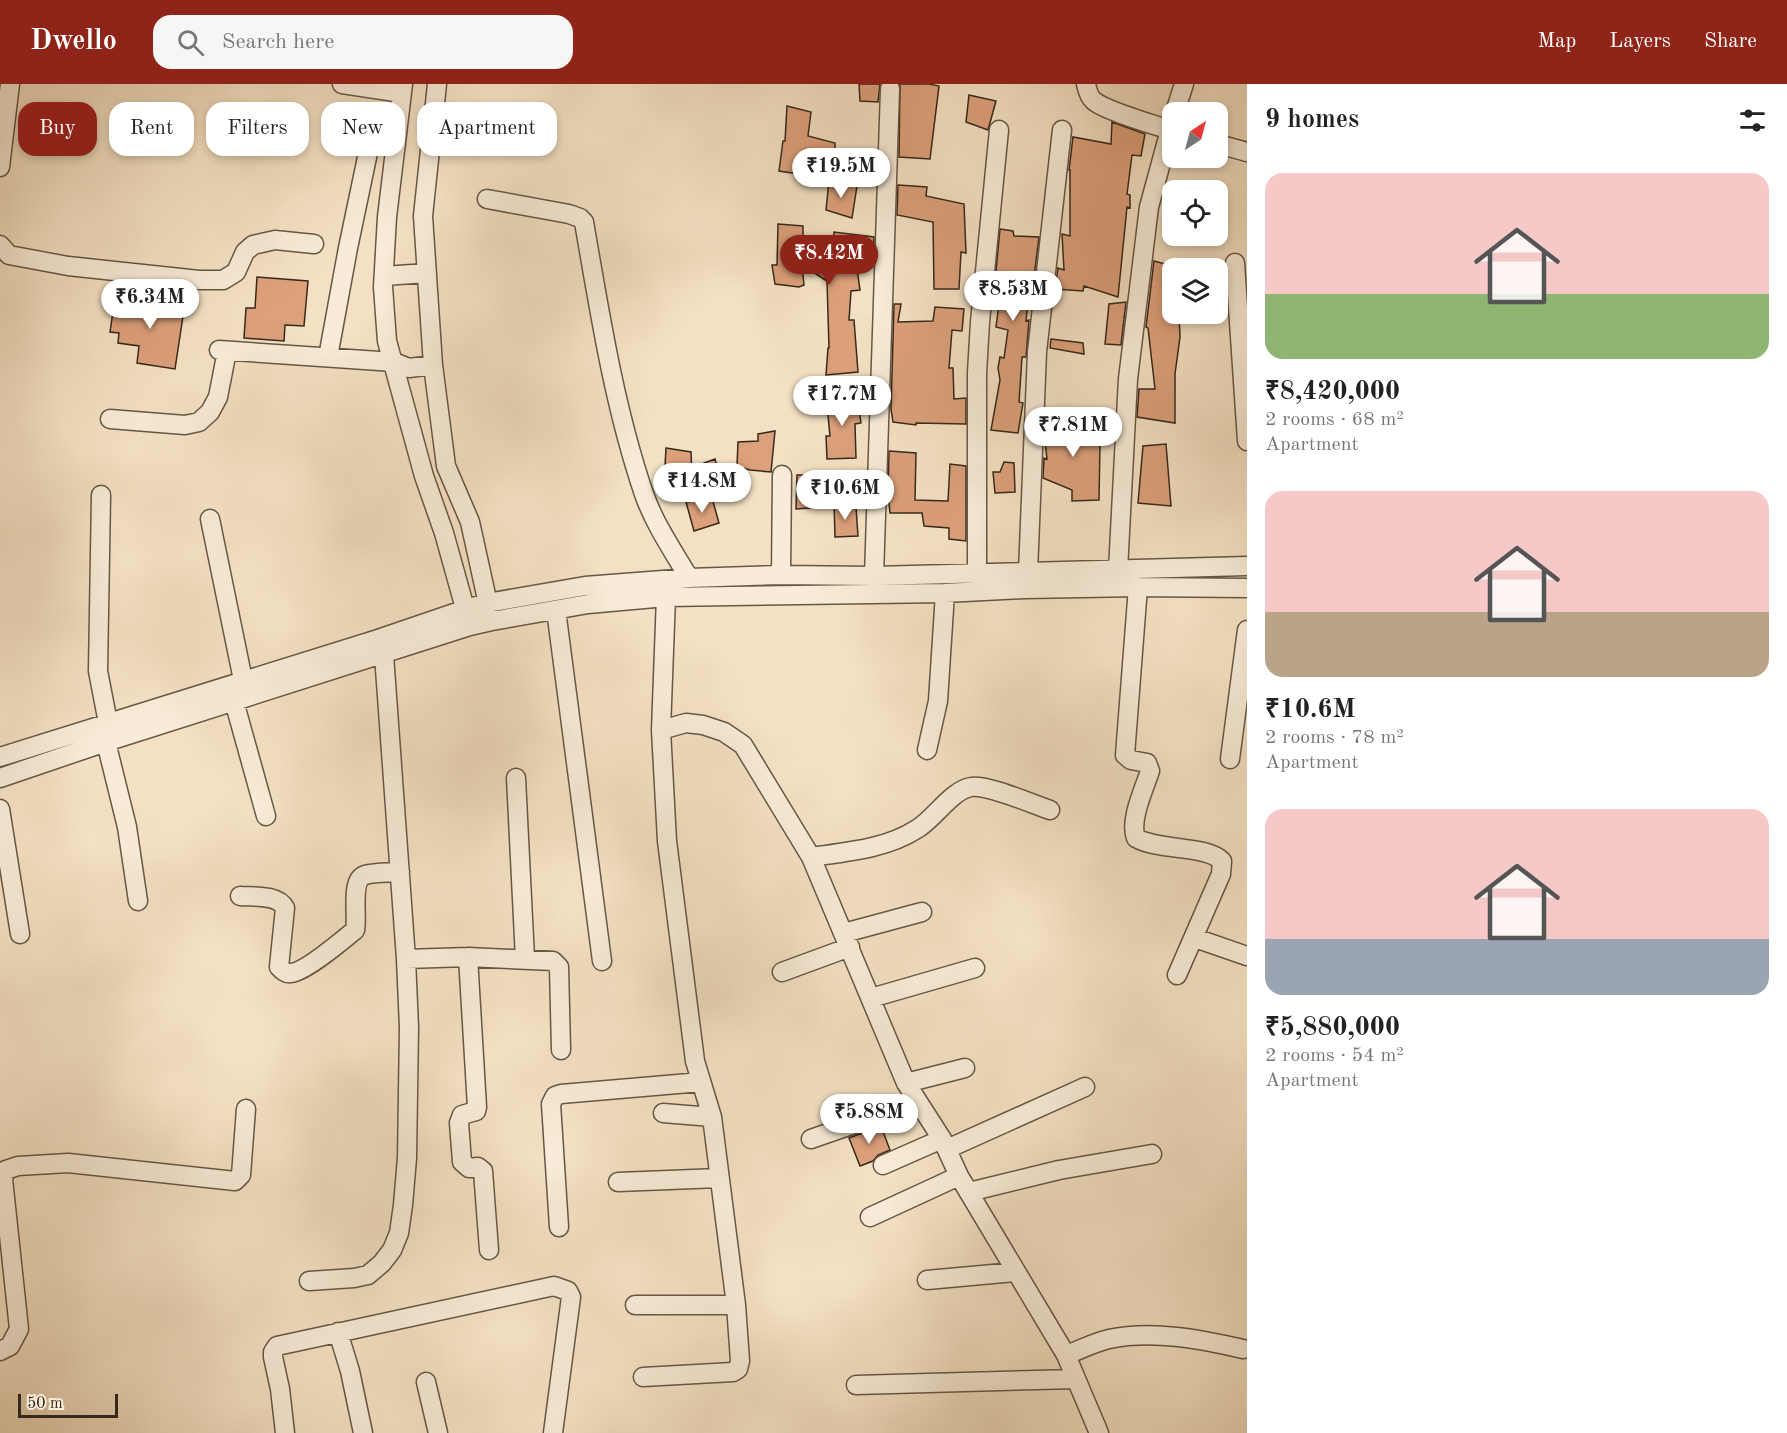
<!DOCTYPE html>
<html lang="en">
<head>
<meta charset="utf-8">
<style>
  body { margin:0; font-family:"Old Standard TT",serif; background:#f6f6f6; color:#222; height:100vh; display:flex; flex-direction:column; font-size:22px; white-space:nowrap }
  * { box-sizing:border-box; margin:0 }
  p { font-size:20px; color:#767676 }
  .icon { flex:none; width:33px; height:33px; fill:none; stroke:currentColor; stroke-width:2; stroke-linecap:round; stroke-linejoin:round }
  .map { position:relative; flex:1; overflow:hidden }
  .details { display:flex; flex-direction:column; background:#fff; width:540px }
  .details>* { flex:none }
  .top-card { position:absolute; left:18px; top:18px; width:570px; height:54px; display:flex; gap:12px }
  .needle { width:39px; rotate:36deg }
  .controls { position:absolute; left:1162px; top:18px; display:grid; gap:12px }
  .controls a { display:grid; place-items:center; width:66px; height:66px; border-radius:12px; background:#fff; box-shadow:0 3px 9px #0003; font-size:30px }
  .scale { position:absolute; left:18px; bottom:15px; width:100px; box-sizing:border-box; padding-left:6px; border:3px solid #36291c; border-top:0; font-size:16px; line-height:21px; white-space:nowrap; color:#36291c; -webkit-text-stroke:4px #f8ecd8; paint-order:stroke }
  .price { position:absolute; translate:-50% -51px; padding:0 14px; border-radius:21px; background:#fff; color:#222; font-size:20px; line-height:39px; filter:drop-shadow(0 2px 3px #0008) }
  .price::after { content:''; position:absolute; left:50%; top:36px; width:18px; height:14px; margin-left:-9px; background:inherit; clip-path:polygon(0 0,100% 0,50% 100%) }
  .price.on { background:#8f2418; color:#fff }
  ul { padding:0; list-style:none }
  li { display:grid; align-content:center; gap:12px; height:318px; padding:0 18px }
  li span { display:grid; place-items:center; height:186px; border-radius:18px; color:#555 }
  li>.icon { margin-inline-start:auto }
  span .icon { width:108px; height:108px; fill:#fffc; stroke-width:1 }
  li b { font-size:26px }
  h2 { display:flex; justify-content:space-between; align-items:center; height:72px; padding:0 18px; font-size:26px }
  .tag { padding:0 21px; border-radius:18px; background:#fff; box-shadow:0 3px 9px #0003; font-size:21px; line-height:54px }
  .tag.on { background:#8f2418; color:#fff }
  header { display:flex; align-items:center; gap:36px; box-sizing:border-box; height:84px; padding:0 30px; background:#8f2418; color:#fff }
  header strong { font-size:28px }
  nav { display:flex; gap:33px; margin-inline-start:auto; font-size:21px }
  .search { width:420px; height:54px; background:#f6f6f6; display:flex; align-items:center; gap:15px; box-sizing:border-box; padding:0 21px; border-radius:18px; color:#767676; font-size:22px }
  main { display:flex; flex:1; min-height:0 }
  .map>svg:first-child { display:block }
  .building { fill:#dca07b; stroke:#36291c; stroke-width:1.5 }
  .lines { fill:none; stroke-linecap:round; stroke-linejoin:round }
  .minor-casing { stroke:#665746; stroke-width:21 }
  .minor { stroke:#f8ecd8; stroke-width:18 }
</style>
</head>
<body>
<header>
<strong>Dwello</strong>
<div class="search"><svg class="icon" aria-label="search" viewBox="0 0 24 24"><circle cx="10" cy="10" r="6"/><path d="M15 15l6 6"/></svg>Search here</div>
<nav><a>Map</a><a>Layers</a><a>Share</a></nav>
</header>
<main>
<div class="map">
<svg width="1247" height="1349" viewBox="0 0 1247 1349">
  <rect width="100%" height="100%" fill="#f4e1c3"/>
  <filter id="stains"><feTurbulence type="fractalNoise" baseFrequency=".00333" numOctaves="4"/><feColorMatrix values="0 0 0 0 .2 0 0 0 0 .09 0 0 0 0 .02 0 0 0 .5 -.17"/></filter>
  <radialGradient id="worn" r=".72"><stop offset=".6" stop-color="#630" stop-opacity="0"/><stop offset="1" stop-color="#630" stop-opacity=".3"/></radialGradient>
  <!-- building -->
  <path class="building" d="M859,0H880L878,18L860,17Z
    M900,0H929L939,2L930,75L899,73Z
    M969,11L996,17L988,46L966,38Z
    M787,22L811,28L808,52L835,59V91L806,85L805,91L779,87L783,57H785Z
    M1112,38L1145,50L1141,72L1132,71L1127,110L1130,111V124L1127,123L1118,213L1084,202L1083,207L1055,205L1058,184L1064,186L1062,150L1070,152V86H1069L1073,53L1111,60Z
    M829,97L857,102L852,134L826,126Z
    M898,101L927,103L926,112L964,120L966,169L961,168L959,205H934L933,138L897,131Z
    M778,140L803,142V176L832,180L834,148L874,153L873,180L856,178L860,206L851,207L849,236H854L858,288L826,291L828,264H829L827,197L802,181L804,201L799,203L775,200L772,181H777Z
    M1000,145L1013,147L1014,152L1039,153L1032,209L1029,208L1026,237L1029,236L1026,273H1022L1019,318L1023,319L1018,349L991,346L1000,296L998,284L1000,273L1004,274L1008,246L996,243L999,220L993,219Z
    M1154,177L1173,182V230H1179L1180,253L1175,290V339L1137,333L1139,305H1155L1148,244L1146,243Z
    M257,193L308,197L304,242L285,241L284,257L244,254L246,224H255Z
    M115,214L171,223L172,217L185,219L175,285L137,279L139,262L118,259L119,249L110,248Z
    M1126,218L1121,261L1105,260L1109,220Z
    M894,220H901L898,238L933,237L935,223L964,225L962,247L952,246L949,284H953L954,315L966,314V340L916,339V341L893,338L891,325Z
    M1051,255L1083,259L1084,270L1050,264Z
    M826,311L857,313L861,339L855,340L856,374L827,375L826,352H830Z
    M1046,329L1067,333V344L1101,343L1104,361L1100,360L1099,416L1072,417V406L1043,394L1044,374L1047,375L1045,358Z
    M775,347L771,388L750,386L737,382L738,358L758,357V350Z
    M1166,360L1171,422L1138,419L1143,362Z
    M666,364L691,368L692,394L674,390L672,382H665Z
    M889,367L916,369L915,416L948,417L950,380L966,382V457L949,455V444L924,442L922,429H890L888,410Z
    M715,375L726,415L718,417L704,379Z
    M1004,378L1014,379L1015,408L995,409L993,388H1000Z
    M797,391H823L824,423L796,425Z
    M712,414L719,439L694,447L686,418Z
    M834,419L856,423L858,452L835,453Z
    M881,1042L890,1066L878,1071L873,1077L860,1082L849,1054Z"/>
  <g class="lines">
    <!-- minor casing -->
    <g class="minor-casing">
      <path id="minor" d="M342,0L402,9
        M403,0L387,133L383,203L387,257L424,392L444,449L468,535
        M437,0L423,132L433,281L446,382L470,438L490,529
        M1086,0C1087,5 1089,13 1094,17C1106,27 1152,40 1170,46L1173,35
        M1175,28L1184,0
        M1218,60L1247,68
        M0,83L10,0
        M487,115L569,130L580,134L584,138C600,230 614,322 644,410C654,439 673,467 689,494
        M0,161L9,171L68,182L199,196H223L236,188L245,168L253,161L275,156L314,160
        M1235,179L1247,357
        M384,192L427,189
        M219,266L394,278L409,284L433,281
        M328,273L348,164L370,59L396,61
        M110,335L185,341L199,338L210,328L218,313L227,267
        M101,411L98,587L108,639
        M210,435L243,596
        M1118,486L1128,295L1149,123L1170,46L1173,47
        M977,488V289L980,238L999,46
        M1028,488L1037,268L1062,46
        M781,491L782,391
        M874,492L890,5
        M1138,503L1125,671L1131,676L1147,679L1150,687C1144,705 1129,737 1136,754C1159,767 1206,761 1222,777L1221,790L1177,891
        M556,526L602,877
        M234,617L266,732
        M661,646L686,639L703,641L724,648L743,661L811,773L906,999L942,1055L959,1092L1066,1271L1099,1349
        M106,658L127,743L138,817
        M927,666L938,617L945,509
        M0,673L378,555L466,525L487,519L585,502L689,494L781,491L874,492L1247,482
        M1230,675L1247,546
        M0,694L106,658L470,542L492,537L588,520L666,513L945,509L1024,505L1138,503L1247,504
        M516,694L525,875
        M0,725L20,850
        M811,773C846,768 886,765 917,745C934,735 952,706 971,703C987,700 1032,720 1050,726
        M240,812C253,813 278,810 285,824L279,883C282,886 286,890 291,889C305,888 343,856 355,846C358,831 350,796 365,791C376,788 389,789 400,788
        M844,849L922,828
        M1195,854L1247,872
        M468,873L477,1023L476,1027L462,1031L459,1039L462,1078L469,1084L478,1083L483,1087L489,1166
        M406,875L468,873L553,877L559,883L561,966
        M782,888L850,863
        M871,914L975,884
        M906,999L965,984
        M663,1029L712,1033
        M811,1055L917,1018
        M947,1065L1085,1003
        M883,1081L942,1055
        M618,1098L719,1094
        M969,1108L1059,1086L1152,1070
        M870,1133L959,1092
        M559,1143L551,1020L555,1012L561,1010L701,998
        M927,1196L1015,1188
        M309,1197L354,1194L368,1191L382,1179L392,1166L399,1149L403,1121L407,1074L409,943L406,875L384,571
        M635,1221H736
        M338,1248L350,1287L363,1349
        M0,1267L10,1262L19,1245L3,1095L6,1086L18,1082L68,1079L235,1097L241,1091L246,1025
        M1066,1271C1080,1266 1095,1258 1109,1255C1153,1246 1200,1255 1243,1265
        M643,1293L733,1288L738,1285L740,1277L736,1221L712,1033L695,977L667,757L661,646L666,513
        M426,1298L438,1349
        M856,1301L1075,1295
        M285,1349L280,1305L273,1273V1268L277,1262L554,1202L568,1207L571,1213L553,1349"/>
    </g>
    <!-- minor -->
    <use href="#minor" class="minor"/>
  </g>
  <rect width="100%" height="100%" filter="url(#stains)"/>
  <rect width="100%" height="100%" fill="url(#worn)"/>
</svg>
<div class="controls">
<a><svg class="needle" viewBox="-14 -14 28 28"><path d="M0-13l5 13h-10z" fill="#e53935"/><path d="M0 13l5-13h-10z" fill="#767676"/></svg></a>
<a><svg class="icon" aria-label="locate" viewBox="0 0 24 24"><circle cx="12" cy="12" r="6"/><path d="M12 2v4M12 18v4M2 12h4M18 12h4"/></svg></a>
<a><svg class="icon" aria-label="layers" viewBox="0 0 24 24"><path d="M12 4l9 5-9 5-9-5zM3 14l9 5 9-5"/></svg></a>
</div>
<div class="scale">50 m</div>
<b class="price" style="left:841px;top:115px">₹19.5M</b>
<b class="price on" style="left:829px;top:202px">₹8.42M</b>
<b class="price" style="left:1013px;top:238px">₹8.53M</b>
<b class="price" style="left:150px;top:246px">₹6.34M</b>
<b class="price" style="left:842px;top:343px">₹17.7M</b>
<b class="price" style="left:1073px;top:374px">₹7.81M</b>
<b class="price" style="left:702px;top:430px">₹14.8M</b>
<b class="price" style="left:845px;top:437px">₹10.6M</b>
<b class="price" style="left:869px;top:1061px">₹5.88M</b>
<div class="top-card">
<a class="tag on">Buy</a>
<a class="tag">Rent</a>
<a class="tag">Filters</a>
<a class="tag">New</a>
<a class="tag">Apartment</a>
</div>
</div>
<section class="details">
<h2>9 homes<svg class="icon" aria-label="filters" viewBox="0 0 24 24"><path d="M4 7h16M4 17h16"/><circle cx="9" cy="7" r="2"/><circle cx="15" cy="17" r="2"/></svg></h2>
<ul>
<li><span style="background:linear-gradient(#f6c9c9 65%,#8fb573 0)"><svg class="icon" aria-label="home" viewBox="0 0 24 24"><path d="M3 11l9-7 9 7M6 9v11h12V9"/></svg></span><div><b>₹8,420,000</b><p>2 rooms · 68 m²</p><p>Apartment</p></div></li>
<li><span style="background:linear-gradient(#f6c9c9 65%,#b9a48a 0)"><svg class="icon" aria-label="home" viewBox="0 0 24 24"><path d="M3 11l9-7 9 7M6 9v11h12V9"/></svg></span><div><b>₹10.6M</b><p>2 rooms · 78 m²</p><p>Apartment</p></div></li>
<li><span style="background:linear-gradient(#f6c9c9 70%,#9aa5b1 0)"><svg class="icon" aria-label="home" viewBox="0 0 24 24"><path d="M3 11l9-7 9 7M6 9v11h12V9"/></svg></span><div><b>₹5,880,000</b><p>2 rooms · 54 m²</p><p>Apartment</p></div></li>
</ul>
</section>
</main>
</body>
</html>
